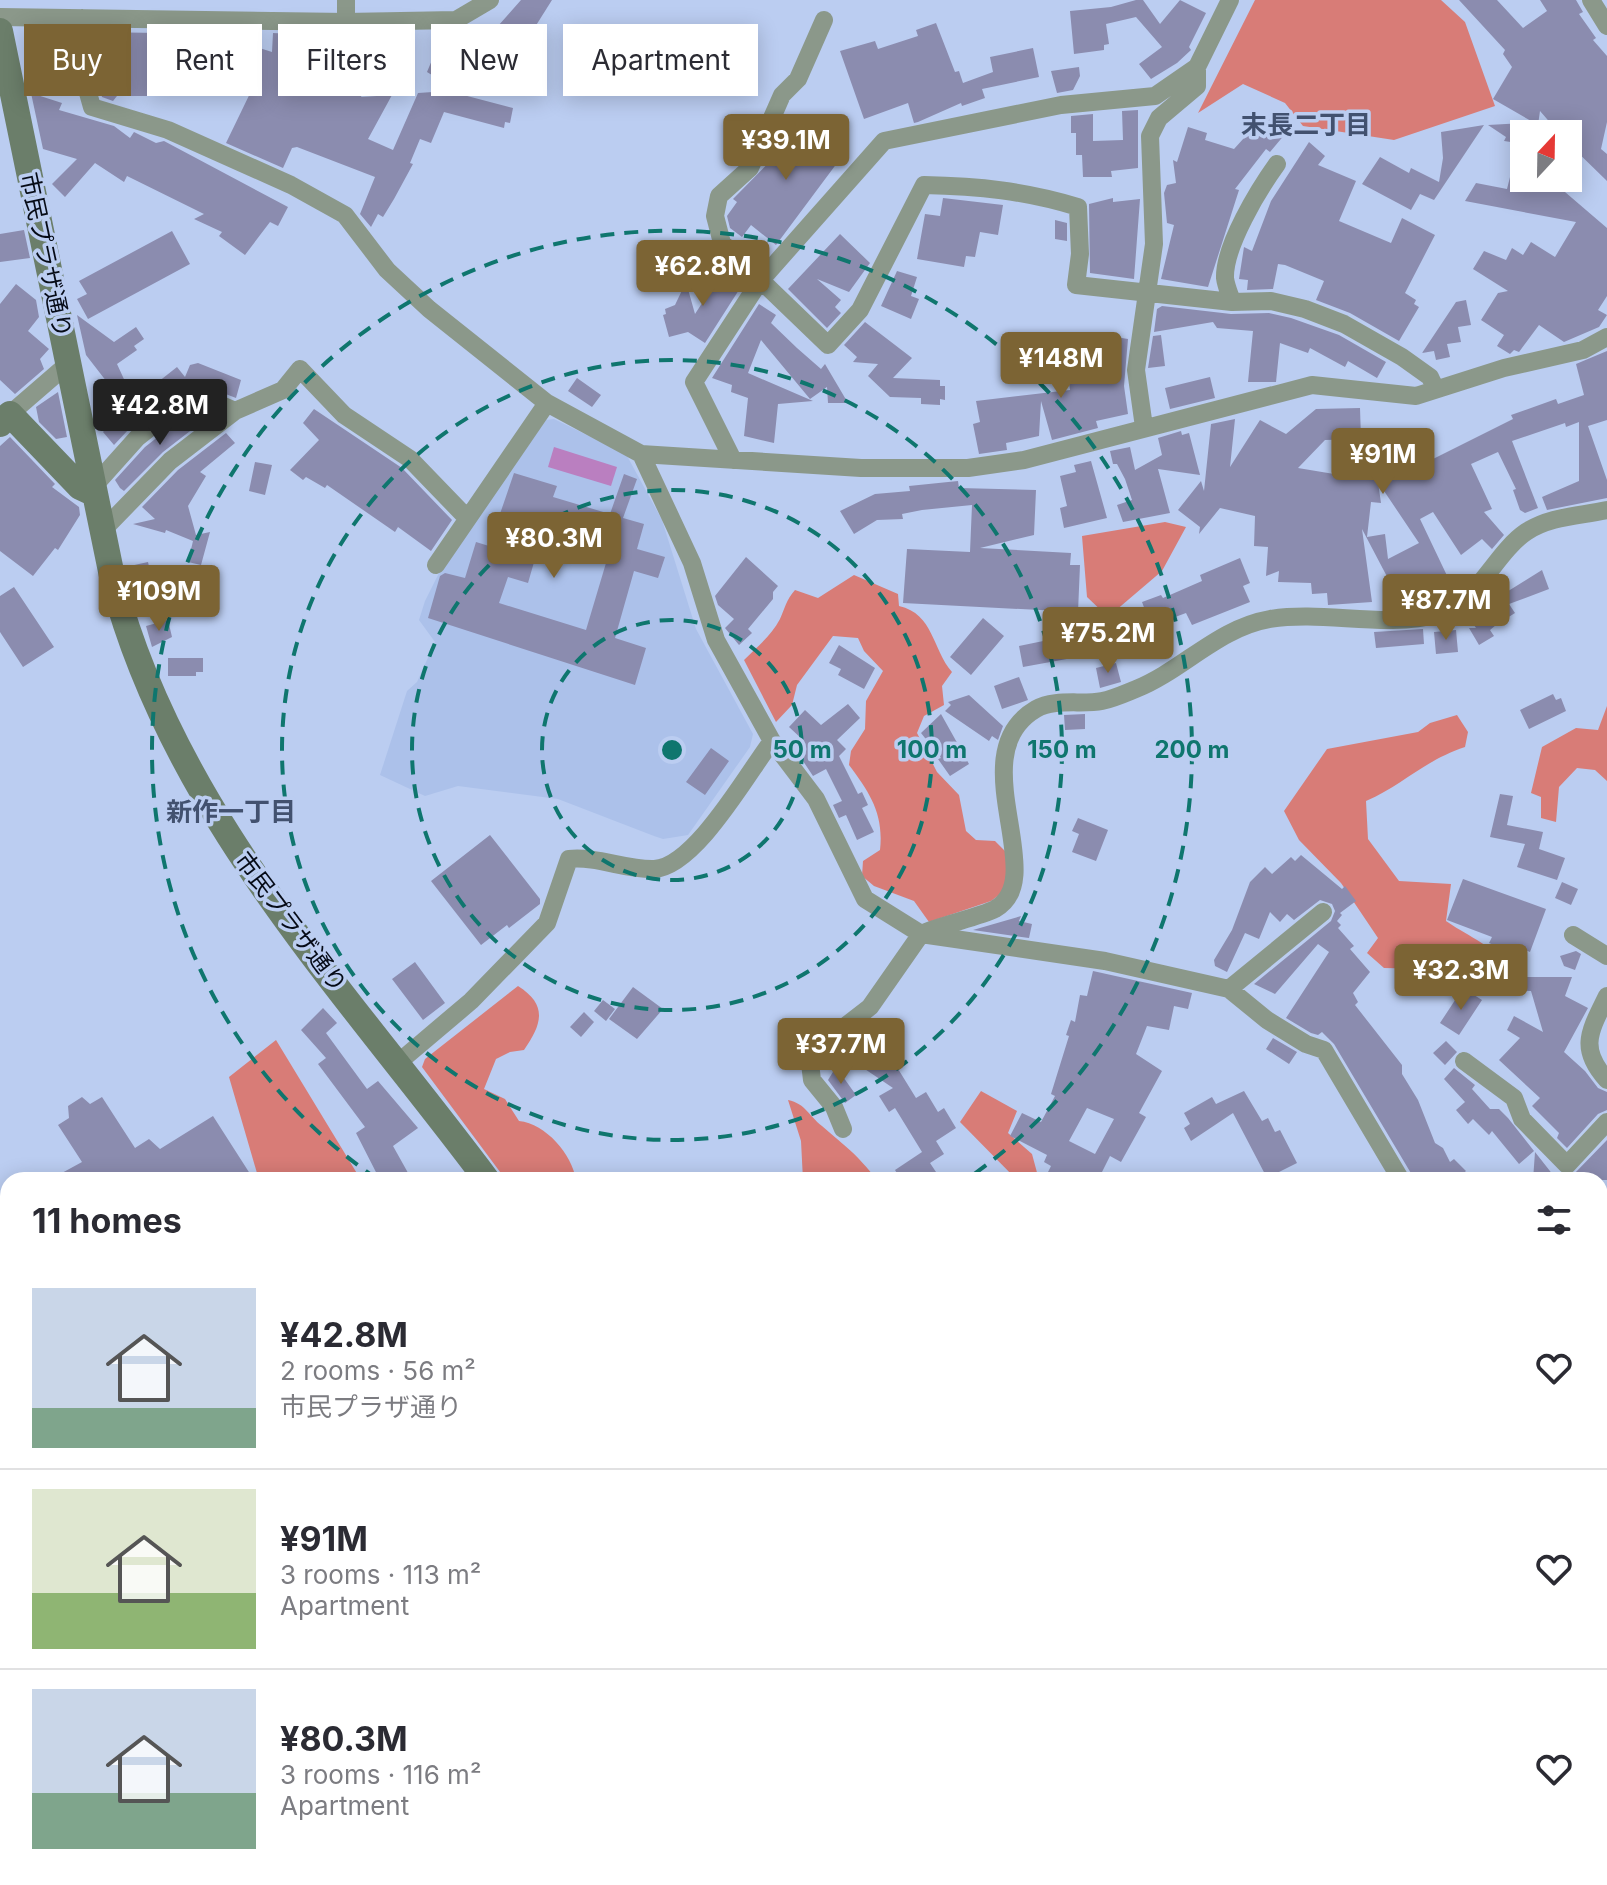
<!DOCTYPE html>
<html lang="en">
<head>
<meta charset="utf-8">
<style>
  body { margin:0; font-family:Inter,"Noto Sans JP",sans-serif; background:#f7f7f7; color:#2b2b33; height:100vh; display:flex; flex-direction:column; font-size:30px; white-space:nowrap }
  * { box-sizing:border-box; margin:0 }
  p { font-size:26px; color:#7c7c81 }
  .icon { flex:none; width:44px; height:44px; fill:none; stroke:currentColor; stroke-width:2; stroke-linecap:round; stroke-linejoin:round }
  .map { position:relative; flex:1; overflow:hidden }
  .drawer { position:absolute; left:0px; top:1172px; width:1608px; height:714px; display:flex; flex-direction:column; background:#fff; border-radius:24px 24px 0 0; box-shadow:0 4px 20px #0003 }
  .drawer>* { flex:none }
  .hud { position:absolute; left:24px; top:24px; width:800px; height:72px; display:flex; gap:16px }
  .needle { width:52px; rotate:22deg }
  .controls { position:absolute; left:1510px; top:120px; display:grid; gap:16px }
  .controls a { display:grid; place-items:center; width:72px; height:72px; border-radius:0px; background:#fff; box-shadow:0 4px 20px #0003; font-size:40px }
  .price { position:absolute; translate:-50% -68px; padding:0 18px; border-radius:8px; background:#7c6434; color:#fff; font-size:26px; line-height:52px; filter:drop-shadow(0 2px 4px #0008) }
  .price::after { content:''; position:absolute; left:50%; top:48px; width:24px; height:18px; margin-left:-12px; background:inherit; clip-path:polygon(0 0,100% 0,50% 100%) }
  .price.active { background:#222; color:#fff }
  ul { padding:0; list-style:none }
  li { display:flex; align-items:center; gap:24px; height:200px; padding:0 32px }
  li+li { border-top:2px solid #e1e1e2 }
  li span { display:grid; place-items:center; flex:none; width:224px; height:160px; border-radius:0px; color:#555 }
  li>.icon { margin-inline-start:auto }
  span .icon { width:96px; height:96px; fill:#fffc; stroke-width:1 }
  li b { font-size:34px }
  h2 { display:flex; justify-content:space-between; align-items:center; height:96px; padding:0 32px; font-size:34px }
  .chip { padding:0 28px; border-radius:0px; background:#fff; box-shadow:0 4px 20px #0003; font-size:28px; line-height:72px }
  .chip.active { background:#7c6434; color:#fff }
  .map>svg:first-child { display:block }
  .built { fill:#acc1ea }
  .forest { fill:#d87c77 }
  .water { fill:#ba7fc0 }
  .building { fill:#8b8caf; fill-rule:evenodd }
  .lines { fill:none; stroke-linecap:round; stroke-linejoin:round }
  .street { stroke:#8b988a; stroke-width:18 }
  .secondary { stroke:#6b7e6a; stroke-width:26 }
  .ring { fill:none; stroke:#0f766e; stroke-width:4; stroke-dasharray:14 10 }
  .labels { text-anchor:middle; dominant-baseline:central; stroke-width:7; stroke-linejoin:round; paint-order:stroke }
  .street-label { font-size:24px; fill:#060b17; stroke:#bbcdf1 }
  .neighbourhood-label { font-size:26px; font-weight:bold; fill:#42516f; stroke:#bbcdf1 }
  .centre { fill:#0f766e; stroke:#bbcdf1; stroke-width:4 }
  .ring-label { font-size:24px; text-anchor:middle; font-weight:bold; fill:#0f766e; stroke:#bbcdf1; stroke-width:7; stroke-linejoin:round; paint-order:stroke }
</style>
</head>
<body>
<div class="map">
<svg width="1607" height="1885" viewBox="0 0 1607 1885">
  <rect width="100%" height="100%" fill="#bbcdf1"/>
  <!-- built -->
  <path class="built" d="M554,419L626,454L662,520L696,629L753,734L750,747L688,835L663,839L654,836L558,799L458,786L425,796L380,775L407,691L417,682L435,642L419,620L425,601L441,569L546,420Z"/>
  <!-- forest -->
  <path class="forest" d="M1255,0H1441L1465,22L1495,106L1394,140L1303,126L1285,103L1243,84L1198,113Z
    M1165,522L1186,527L1162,571L1108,617L1087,597L1082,536Z
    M854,575L898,594L899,606C934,614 932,649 952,672L942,686L944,705L924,716L917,733L937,772L959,795L966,831L976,840L995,841L1007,853L1009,868L1003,892L991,901L929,922L914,901L874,886L862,876L863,861L880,850C884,814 870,793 849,765L851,751L865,729L866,701L883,671L864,651L858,638L833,636L797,685L792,705L776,722L744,660C757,647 772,635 780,619C785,608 786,600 795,590L818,598Z
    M1607,706V781L1595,770L1577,768L1559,787L1556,822L1541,818V797L1531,793L1542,747L1576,728L1598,730Z
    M1457,715L1468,732L1465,747C1423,761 1403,785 1366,801L1368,839L1399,881L1451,884L1446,921C1461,932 1496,948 1503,961L1472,970L1384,968L1367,953L1378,938L1341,883L1299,840L1284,811L1327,749L1418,732L1430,723Z
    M518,986C548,1005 542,1024 524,1050L510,1052L496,1059L484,1089L505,1099L519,1121C546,1124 572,1154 576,1180H506L422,1067L425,1059Z
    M276,1040L361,1180H259L229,1077Z
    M981,1091L1017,1111L1008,1133L1032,1154L1039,1180H1017L960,1122Z
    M788,1100C806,1104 808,1115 822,1126C846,1147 856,1153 877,1180H803L801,1141Z
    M1600,1232L1607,1237V1295L1600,1293Z
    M584,1878H659L654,1885H579Z
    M1212,1878H1383L1390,1885H1219Z"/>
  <!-- water -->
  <path class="water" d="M554,447L617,467L611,486L548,467Z"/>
  <!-- building -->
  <path class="building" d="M521,0H552L535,27L545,35L534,47L523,37L517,44L498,26Z
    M1136,0H1143L1160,24L1180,0L1206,13L1189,47L1191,50L1177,63L1151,79L1139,64L1162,47L1136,17L1106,24L1109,44L1104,45V50L1074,54L1070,11L1111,7Z
    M1459,0H1497L1523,28L1547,11L1540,0H1576L1583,12L1579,14L1596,38L1593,40L1607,56V122L1601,149L1607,154V181L1568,143V134H1560L1540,111L1538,125L1493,99L1512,67L1503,54L1505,50Z
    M936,23L955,72L959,71L963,83L993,72L990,57L1033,48L1039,77L982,89L985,98L962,106L961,103L918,122L914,123L908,103L864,119L840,51L875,41L878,49L918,36L916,30Z
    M94,32L225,34L223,43L241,48L240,74L223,70L225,62L177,52L176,68L148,67V96H117L113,101L102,97L94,68Z
    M273,33L374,38L371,59L330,55L331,51L289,50L297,54L295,74L317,84L324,67L366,86L361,97L392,95L368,139L393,150L418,93L433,92V87L513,108L510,123L505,122L504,128L444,112L431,143L420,139L410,163L413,164L394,199L383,217L378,214L371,227L360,214L375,177L297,147L292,148L283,168L226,143L257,79L242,75L253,46L272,52Z
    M442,36L443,45L445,41L467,37L473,62L444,69L445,83L427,72Z
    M1079,67L1080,76L1073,90L1057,93L1051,71Z
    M31,93L62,103L59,110L114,126L130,138L134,132L156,143L164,141L288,207L278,226L270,222L245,255L219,236L222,232L194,219L204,214L127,176L124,182L95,163L65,197L52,184L77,159L43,149Z
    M1138,110V168L1111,171L1112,177H1083L1082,155H1076V133H1071V116L1093,114V141L1123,140L1122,111Z
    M799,114L846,151L776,245L751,225L742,237L730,228L727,216L737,202L733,199L789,142L781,136Z
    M1273,115L1291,127L1270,152L1266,149L1235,189L1239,190L1208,287L1161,279L1174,225L1167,223L1164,193L1167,185L1176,183L1173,160L1177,162L1188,127L1207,133L1205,140L1234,149L1254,127L1261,130Z
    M1524,123V144L1504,141L1506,137L1488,125Z
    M1484,125L1434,200L1420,194L1411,210L1362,184L1380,157L1409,173L1411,168L1439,182L1443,158L1441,132Z
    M1309,142L1325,156L1318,165L1356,181L1339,221L1391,243L1402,218L1435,235L1405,293L1416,300L1414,304L1419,307L1399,341L1350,313L1316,300L1324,281L1285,265L1278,264L1273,289L1247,290L1248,280L1239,279L1244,247L1252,251L1271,201Z
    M1510,177L1558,186L1607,228V296L1598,310L1607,315L1599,327L1564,342L1539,325L1519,352L1514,350L1510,354L1497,346L1504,335L1481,320L1498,293L1508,291L1473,269L1484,251L1506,260L1512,248L1523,255L1531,242L1555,257L1576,222L1465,201L1476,183L1507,189Z
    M943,198L1003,205L998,235L980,232L975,257L966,256L964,267L917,259L925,214L940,216Z
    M1113,198V202L1140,199L1134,279L1090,273L1089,204Z
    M1055,220L1067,223V241L1055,239Z
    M24,230L30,258L0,262V234Z
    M172,231L190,264L88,319L77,299L87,294L79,281Z
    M840,234L870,263L849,292L817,279L841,300L835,307L841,313L827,328L788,289Z
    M727,265L744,282L705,343L688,332L669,337L663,315L666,314L665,309L675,305L686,282L695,314Z
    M897,271L917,277L911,296L919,299L911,319L881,306Z
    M16,284L36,300L39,317L28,331L49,349L40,359L44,369L15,394L0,380V304Z
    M1466,300L1471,325L1458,327L1461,342L1447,344L1450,357L1436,360L1434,351L1422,353L1456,302Z
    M759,304L776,315L771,323L797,348L821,369L825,364L848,403H828L827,387L810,399L761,340L748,373L813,401L778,404L774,443L744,436L748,398L731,392L732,385L712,378Z
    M1162,306L1231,314L1269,313L1291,318L1339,335L1386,362L1377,378L1348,361L1345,367L1310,348L1308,353L1280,343L1276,382H1248L1253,331L1217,328L1213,322L1154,332L1157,309Z
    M77,315L114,342L136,327L144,339L134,346L137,350L117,364L134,401L177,367L185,377L190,365L198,363L241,380L236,398L192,381L129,429L114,445L103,432L107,427L98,419L117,395L86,355Z
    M865,322L912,358L893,378L940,380V386H945V400L940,399V405L921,404V398L890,397L868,376L878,364L853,362L857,357L844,345Z
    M1161,335L1165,366L1148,368L1153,336Z
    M1122,338L1128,339L1124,386L1128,414L1096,421L1098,428L1052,440L1041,401L1039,436L1006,443L1007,450L979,454L973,424L980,422L976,401L1070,390L1064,347Z
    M1607,351V420L1588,426L1607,480V498L1547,510L1542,497L1579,481V422L1566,427L1565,423L1512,441L1538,508L1525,513L1520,510L1513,490L1516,489L1498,452L1471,464L1492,509L1484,512L1504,535L1492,549L1482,539L1461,555L1433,512L1420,519L1451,584L1452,589L1439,601L1434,591L1403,607L1362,529L1372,602L1328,605L1327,593L1312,594L1311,583L1278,582L1279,571L1266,576L1268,547L1254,546L1255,516L1220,508L1199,534L1200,527L1178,510L1201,481L1204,491L1211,424L1235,419L1230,467L1260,420L1286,434L1316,409L1360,408L1361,439L1325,440L1298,468L1358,478L1364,474L1376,475L1379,455L1429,461L1513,419L1511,415L1556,399L1558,404L1584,395L1576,364ZM1378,482L1419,543L1388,559L1385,534L1367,537L1371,502L1381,503Z
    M1210,377L1215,398L1170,409L1165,388Z
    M577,378L601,395L592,407L568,391Z
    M58,392L67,437L56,439L39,422L36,407Z
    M196,407L212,414L163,452L124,491L120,488L115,480L145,447Z
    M314,409L402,468L452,520L431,551L398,527L395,532L327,485L325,488L306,477L303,480L290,470L319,440L303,423Z
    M1181,431L1182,435L1189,433L1200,475L1158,469L1170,513L1123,522L1117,505L1132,500L1125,479L1117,464H1113L1110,451L1130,447L1135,470L1162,455L1158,438Z
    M226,433L235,443L200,472L206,476L188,506L196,535L210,532L201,565L188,562L193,541L166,530L165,533L133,524L155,519L142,507L178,470Z
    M10,437L55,484L52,487L79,507L80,515L58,550L55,548L33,576L0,551V446Z
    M1091,461L1107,518L1064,528L1060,508L1067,506L1060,476L1076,472L1074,465Z
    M255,462L272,465L265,495L249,491Z
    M514,473L557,486L553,497L610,514L624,474L637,479L623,518L644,524L637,549L665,557L658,578L634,571L615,638L646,648L635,685L428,618L440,576L445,573L465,578L476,542L489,546ZM547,517L584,528L576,554L606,563L586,630L499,603L508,577L528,583Z
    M958,481L959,488L1036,490L1034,535L980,548L1071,553L1070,565H1080L1078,612L903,603L907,549L970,552L972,505L922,510L902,514L903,519L877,520L854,534L840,511L875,494L910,491L909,486Z
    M746,557L778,586L773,592V599L748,629L752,633L739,645L725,628L734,619L718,605L715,596Z
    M1240,558L1250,583L1243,586L1250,602L1192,625L1186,613L1151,626L1142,602L1161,595L1163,598L1202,581L1200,575Z
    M148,562L153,585L134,589L130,566Z
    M1542,570L1549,589L1509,604L1515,613L1496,625L1490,630L1494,636L1479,645L1469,628H1476L1468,616Z
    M14,587L54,647L23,667L0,632V596Z
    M983,618L1004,636L971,675L950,657Z
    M168,620L172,637L152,647L146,626Z
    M1097,621L1105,652L1023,667L1019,646L1053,639L1052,633Z
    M1423,629L1424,644L1376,648L1374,632Z
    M1456,630L1458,652L1436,654L1434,632Z
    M839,645L875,668L864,689L838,675L841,669L829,663Z
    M168,658H203V672H196V676H168Z
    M1116,663L1121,682L1100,688L1096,668Z
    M1019,677L1028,700L1002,709L994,686Z
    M1553,694L1556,700L1561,698L1566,711L1529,729L1520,710Z
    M969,695L1003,726L998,740L992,736L989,741L945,711L951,705L948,702Z
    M848,704L860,718L837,740L846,749L839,756L858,794L862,792L868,805L862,808L874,832L857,840L846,815L839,818L833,805L842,801L826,769L813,776L795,749L803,740L789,727L805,710L821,725Z
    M941,714L969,764L950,776L938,759L941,758L921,733Z
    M1085,714V729L1065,730L1064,715Z
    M711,748L729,761L705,795L686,782Z
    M1500,794L1513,796L1507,825L1543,832L1539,849L1565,858L1557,880L1517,867L1525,844L1490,837Z
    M1078,818L1108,830L1096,861L1072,852L1079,834L1072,831Z
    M490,835L540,899V904L509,928L507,925L481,945L431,881Z
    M1301,855L1342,889L1345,886L1356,901L1340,913L1342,915L1337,921L1341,925L1338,928L1354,946L1350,949L1370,972L1353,993L1358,1002L1355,1005L1402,1065V1074L1418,1100L1435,1143L1443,1148L1450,1162L1454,1159L1466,1171L1456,1180H1415L1334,1044L1322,1032L1318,1035L1311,1033L1286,1018L1329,952L1318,944L1275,994L1254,984L1331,921L1335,911L1332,904L1320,900L1294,920L1287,914L1280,922L1270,912L1259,939L1245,933L1227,972L1215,966L1214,960L1232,930L1250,882L1265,867L1272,874L1291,857L1295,861Z
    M1463,879L1546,909L1530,952L1513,945L1511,952L1489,943L1492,937L1447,920Z
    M1562,882L1578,889L1571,905L1555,898Z
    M1021,916L1019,921L1032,924L1029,938L973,930Z
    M1576,951L1581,954L1575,970L1564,966L1560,956Z
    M415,962L445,1003L423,1020L392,979Z
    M1093,971L1192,993L1188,1009L1174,1006L1169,1030L1147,1026L1136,1054L1162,1071L1139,1113L1146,1117L1121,1162L1110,1156L1098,1180H1056L1046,1176L1051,1166L1044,1162L1047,1155L1010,1136L1022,1113L1041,1122L1055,1096L1051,1094L1069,1036L1066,1035L1071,1020L1075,1022L1080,995L1087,996ZM1087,1108L1114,1119L1095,1154L1069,1141Z
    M1521,977H1572L1565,996L1588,1008L1564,1052L1585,1071L1598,1088L1607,1092V1110L1598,1114L1567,1148L1557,1138L1559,1133L1532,1106L1540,1098L1499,1060L1520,1038L1507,1030L1514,1016L1543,1032L1531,991L1488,990Z
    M633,987L663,1009L637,1039L609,1019Z
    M1463,988L1482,1000L1459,1035L1440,1023Z
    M603,1000L615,1009L606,1021L594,1011Z
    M323,1008L337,1023L326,1033L367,1089L378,1081L418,1128L393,1146L412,1180H380L356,1133L365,1127L318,1064L326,1058L301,1030Z
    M584,1012L594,1022L581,1037L570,1027Z
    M858,1033L899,1057L895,1064L916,1098L926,1092L938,1112L944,1108L956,1128L936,1141L944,1154L930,1163L936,1172L924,1180H901L895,1170L922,1152L895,1108L889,1112L879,1096L893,1088L844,1055Z
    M1273,1038L1297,1052L1289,1064L1266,1049Z
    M1446,1041L1457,1052L1445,1065L1433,1053Z
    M836,1067L856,1095L845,1103L828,1080Z
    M1454,1068L1475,1085L1472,1089L1490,1109H1499L1508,1118L1534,1151L1519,1164L1492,1131L1489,1135L1473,1119L1468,1124L1456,1110L1465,1102L1444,1079Z
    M1244,1091L1262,1121L1268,1118L1275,1132L1280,1130L1297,1163L1267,1178L1233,1113L1191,1141L1184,1128L1190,1124L1184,1113L1212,1097L1216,1104Z
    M82,1097L90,1104L102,1097L135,1148L149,1139L160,1149L213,1116L254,1180H49L82,1162L58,1125L69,1118L68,1106Z
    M1607,1140V1180H1574V1174Z
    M1535,1152L1557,1180H1533Z"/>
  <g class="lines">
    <!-- street -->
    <path class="street" d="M1591,0L1607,26
      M0,17L346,22L456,20L490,0
      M82,18L81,68L92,107L168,130L291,185L345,215L387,270L429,309L547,403L641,454L861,468H968L1024,460L1312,385L1416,396L1504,368L1583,350L1607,337
      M824,20L798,79L782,95L750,168L719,196L715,216L722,243L828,345L860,310L924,185C978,186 1026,191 1078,207L1080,254L1076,285L1232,302L1271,301L1305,309L1344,324L1402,357L1430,377L1435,388
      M346,22V0
      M1232,302C1230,295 1226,286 1225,278C1224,246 1259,189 1277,164
      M10,414L69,363
      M1144,427L1136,370L1154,244L1150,136L1159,118L1197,86V67L1230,0
      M641,454L692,563L716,640L772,741L816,799L865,899L921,934L1105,961L1229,989L1267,1020L1306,1044L1324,1050L1401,1180
      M733,460L694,382L760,281L884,141L1061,105L1155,96L1197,67
      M94,486L137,438L194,393L235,411
      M103,530L170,461L235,411L283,390L300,369L344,415L410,459L466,517
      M436,565L547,403
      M921,934C941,925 979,917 995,909C1052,878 959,754 1036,709C1055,698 1082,705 1102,701C1113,699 1126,693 1136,689C1183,670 1218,628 1270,619C1325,610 1384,629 1439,614C1477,603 1495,553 1526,532C1550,516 1580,516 1607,510
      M1573,935L1607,956
      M1229,989L1323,912
      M1607,996C1590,1031 1578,1048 1607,1080
      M1464,1061L1514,1098L1522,1119L1567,1165L1607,1122
      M399,1062L471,1001L547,923L569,859C597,856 626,870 654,869C695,867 747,774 772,741
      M843,1129L834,1107L812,1080L810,1063L816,1049L870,1007L921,934
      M0,1313L8,1325
      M1600,1348L1607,1346
      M1600,1380L1607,1369
      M0,1408L4,1415L8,1413
      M1600,1512L1607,1517
      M0,1539L8,1547
      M0,1687L8,1680
      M0,1750L8,1760
      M104,1878L110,1885
      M192,1878L193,1885
      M243,1878L245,1885
      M321,1878L322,1885
      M1566,1878L1573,1885"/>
    <!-- secondary -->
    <path class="secondary" d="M0,31L113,581C174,814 346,991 487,1180
      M0,424L10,414L80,487L95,494
      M1413,1878L1420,1885
      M773,1885L777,1878"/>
  </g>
  <!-- distance rings -->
  <g class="ring">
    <circle cx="672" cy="750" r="130"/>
    <circle cx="672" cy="750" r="260"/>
    <circle cx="672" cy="750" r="390"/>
    <path d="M377 1179A520 520 0 1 1 967 1179"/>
  </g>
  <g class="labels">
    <!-- street labels -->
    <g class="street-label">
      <text transform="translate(46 255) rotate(78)">市民プラザ通り</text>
      <text transform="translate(291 922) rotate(53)">市民プラザ通り</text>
    </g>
    <!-- neighbourhood labels -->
    <g class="neighbourhood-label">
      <text x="1306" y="124">末長二丁目</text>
      <text x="231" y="811">新作一丁目</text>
    </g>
  </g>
  <circle cx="672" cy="750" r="12" class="centre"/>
  <g class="ring-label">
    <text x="802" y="758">50 m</text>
    <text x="932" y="758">100 m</text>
    <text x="1062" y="758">150 m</text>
    <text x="1192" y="758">200 m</text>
  </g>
</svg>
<div class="controls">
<a><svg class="needle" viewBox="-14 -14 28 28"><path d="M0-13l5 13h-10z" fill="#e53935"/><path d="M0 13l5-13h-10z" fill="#7c7c81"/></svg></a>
</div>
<b class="price" style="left:786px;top:182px">¥39.1M</b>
<b class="price" style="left:703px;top:308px">¥62.8M</b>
<b class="price" style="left:1061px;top:400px">¥148M</b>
<b class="price active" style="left:160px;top:447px">¥42.8M</b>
<b class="price" style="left:1383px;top:496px">¥91M</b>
<b class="price" style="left:554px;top:580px">¥80.3M</b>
<b class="price" style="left:159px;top:633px">¥109M</b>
<b class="price" style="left:1446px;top:642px">¥87.7M</b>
<b class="price" style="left:1108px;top:675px">¥75.2M</b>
<b class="price" style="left:1461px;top:1012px">¥32.3M</b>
<b class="price" style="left:841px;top:1086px">¥37.7M</b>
<div class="hud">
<a class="chip active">Buy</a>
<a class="chip">Rent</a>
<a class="chip">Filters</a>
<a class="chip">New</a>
<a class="chip">Apartment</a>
</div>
<section class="drawer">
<h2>11 homes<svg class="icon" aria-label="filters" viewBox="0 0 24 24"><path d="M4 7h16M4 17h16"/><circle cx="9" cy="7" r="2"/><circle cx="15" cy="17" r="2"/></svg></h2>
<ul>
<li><span style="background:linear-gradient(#c9d6e8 75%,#7fa58c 0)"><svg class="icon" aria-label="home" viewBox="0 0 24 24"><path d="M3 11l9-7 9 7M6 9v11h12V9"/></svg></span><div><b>¥42.8M</b><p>2 rooms · 56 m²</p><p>市民プラザ通り</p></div><svg class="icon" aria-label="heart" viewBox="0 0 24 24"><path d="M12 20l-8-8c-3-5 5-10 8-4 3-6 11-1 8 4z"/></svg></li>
<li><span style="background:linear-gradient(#dfe7d0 65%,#8fb573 0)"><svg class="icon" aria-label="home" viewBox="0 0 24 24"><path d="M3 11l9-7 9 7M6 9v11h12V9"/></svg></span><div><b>¥91M</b><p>3 rooms · 113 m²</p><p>Apartment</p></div><svg class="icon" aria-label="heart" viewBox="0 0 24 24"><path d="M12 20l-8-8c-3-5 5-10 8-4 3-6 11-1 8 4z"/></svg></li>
<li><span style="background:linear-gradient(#c9d6e8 65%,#7fa58c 0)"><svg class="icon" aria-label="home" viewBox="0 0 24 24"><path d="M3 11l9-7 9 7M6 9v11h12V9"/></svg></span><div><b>¥80.3M</b><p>3 rooms · 116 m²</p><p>Apartment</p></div><svg class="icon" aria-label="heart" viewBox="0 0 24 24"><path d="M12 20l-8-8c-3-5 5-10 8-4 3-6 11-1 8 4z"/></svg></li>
</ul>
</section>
</div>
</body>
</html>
